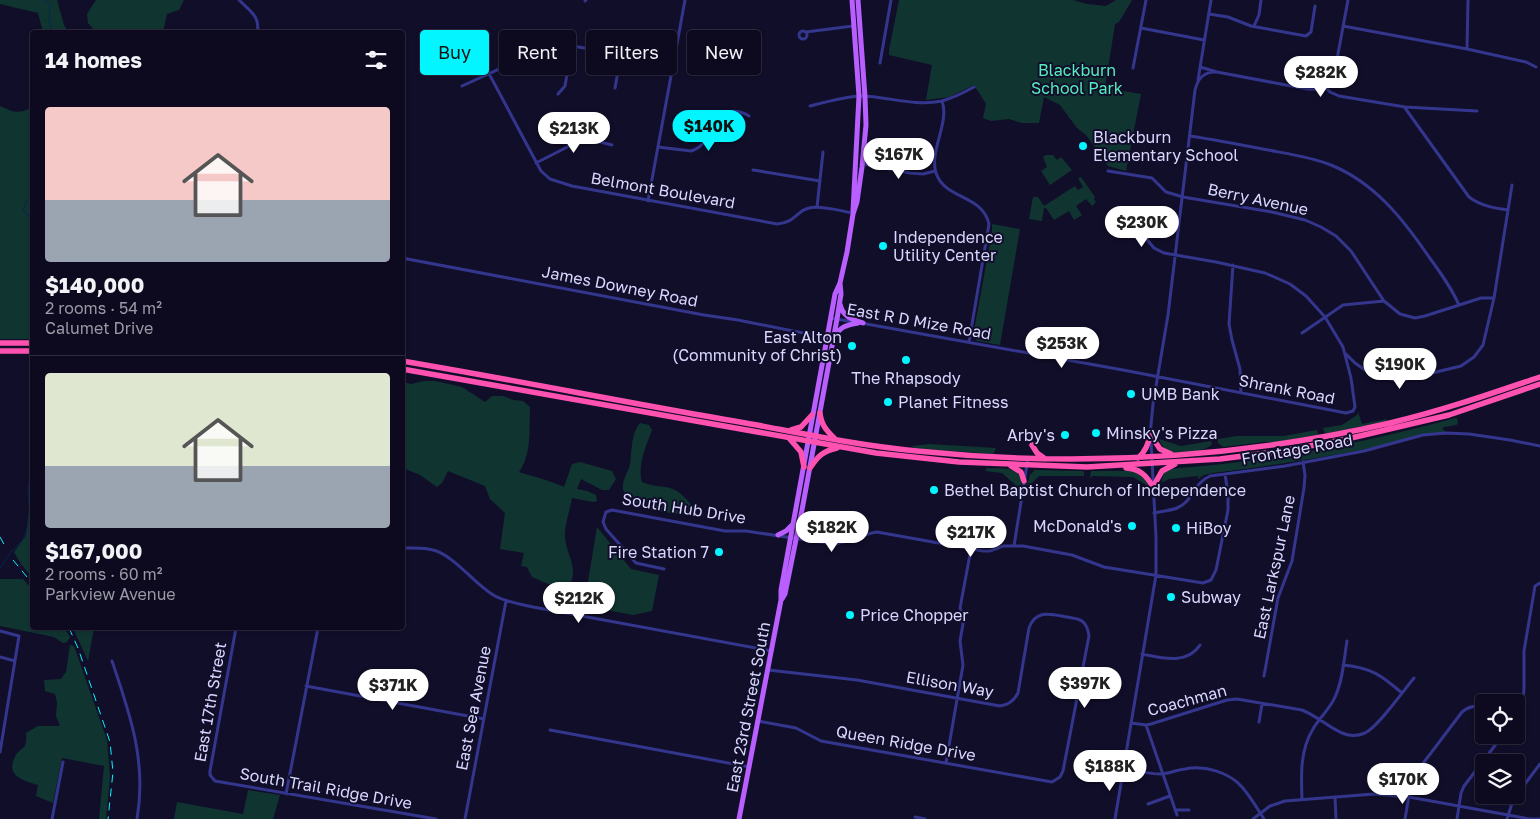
<!DOCTYPE html>
<html lang="en">
<head>
<meta charset="utf-8">
<style>
  body { margin:0; font-family:"Golos Text",sans-serif; background:#161329; color:#f1f3f6; height:100vh; display:flex; flex-direction:column; font-size:19px; white-space:nowrap }
  * { box-sizing:border-box; margin:0 }
  p { font-size:16px; color:#9a9aa5 }
  .icon { flex:none; width:28px; height:28px; fill:none; stroke:currentColor; stroke-width:2; stroke-linecap:round; stroke-linejoin:round }
  .map { position:relative; flex:1; overflow:hidden }
  .drawer { position:absolute; left:30px; top:30px; width:375px; height:600px; display:flex; flex-direction:column; background:#0d0a20; border-radius:5px; box-shadow:0 1px 4px #0004,0 0 0 1px #2d2b3e }
  .drawer>* { flex:none }
  .guide { position:absolute; left:420px; top:30px; width:475px; height:45px; display:flex; gap:10px }
  .fabs { position:absolute; left:1475px; top:694px; display:grid; gap:10px }
  .fabs a { display:grid; place-items:center; width:50px; height:50px; border-radius:5px; background:#0d0a20; box-shadow:0 1px 4px #0004,0 0 0 1px #2d2b3e; font-size:25px }
  .price { position:absolute; translate:-50% -42px; padding:0 11px; border-radius:18px; background:#fff; color:#222; font-size:16px; line-height:32px; filter:drop-shadow(0 1px 2px #0008) }
  .price::after { content:''; position:absolute; left:50%; top:30px; width:15px; height:11px; margin-left:-8px; background:inherit; clip-path:polygon(0 0,100% 0,50% 100%) }
  .price.selected { background:#03f6ff; color:#111 }
  ul { padding:0; list-style:none }
  li { display:grid; align-content:center; gap:10px; height:265px; padding:0 15px }
  li+li { border-top:1px solid #2d2b3e }
  li span { display:grid; place-items:center; height:155px; border-radius:5px; color:#555 }
  li>.icon { margin-inline-start:auto }
  span .icon { width:90px; height:90px; fill:#fffc; stroke-width:1 }
  li b { font-size:21px }
  h2 { display:flex; justify-content:space-between; align-items:center; height:60px; padding:0 15px; font-size:21px }
  .tag { padding:0 18px; border-radius:5px; background:#0d0a20; box-shadow:0 1px 4px #0004,0 0 0 1px #2d2b3e; font-size:18px; line-height:45px }
  .tag.selected { background:#03f6ff; color:#111 }
  .map>svg:first-child { display:block }
  .green { fill:#103531 }
  .lines { fill:none; stroke-linecap:round; stroke-linejoin:round }
  .stream { stroke:#072650; stroke-width:1 }
  .street { stroke:#34368e; stroke-width:3 }
  .primary { stroke:#b95eff; stroke-width:5 }
  .highway { stroke:#ff52b0; stroke-width:5.5 }
  .rail { stroke:#03f6ff; stroke-width:1; stroke-dasharray:8 6; stroke-linecap:butt }
  .poi-dot { fill:#03f6ff; stroke:#110e2a; stroke-width:2 }
  .labels { text-anchor:middle; dominant-baseline:central; stroke-width:4; stroke-linejoin:round; paint-order:stroke }
  .park-label { font-size:16px; fill:#56ecbd; stroke:#110e2a }
  .poi-label { font-size:16px; fill:#d9d7ff; stroke:#110e2a; text-anchor:start }
  .street-label { font-size:16px; fill:#d9d7ff; stroke:#110e2a }
</style>
</head>
<body>
<div class="map">
<svg width="1540" height="819" viewBox="0 0 1540 819">
  <rect width="100%" height="100%" fill="#110e2a"/>
  <!-- green -->
  <path class="green" d="M0,0H57L64,25L68,32H43L38,13L0,4Z
    M96,0H184L179,10L167,14L163,32H96L88,23L87,14Z
    M899,0H1073L1087,4L1106,6L1116,0H1132L1119,22L1115,24L1105,88L1141,94L1126,171L1108,166L1086,135L1077,128L1060,105L1044,97L1039,123H1022L1009,119L991,121L983,118L986,104L974,85L949,97L926,100L932,65L889,55V50Z
    M0,106C13,112 19,115 32,107V339H0Z
    M1046,155H1053L1057,160L1061,157L1072,170L1050,185L1041,171L1047,167L1043,157Z
    M1081,177L1095,197L1094,199L1096,202L1092,206L1086,199L1076,206L1082,215L1074,220L1069,211L1054,220L1046,208H1044L1042,221L1029,219L1033,197H1038L1044,206L1075,186L1078,190L1083,187L1078,178Z
    M992,224L1020,229L1000,345L977,341L973,336L992,232Z
    M424,381H435L462,387L485,402L492,396H503L513,400L523,401L530,407C529,429 532,454 519,472C534,477 549,480 564,487L572,464L580,462L612,471L616,479L609,490H602L581,479L577,489L587,491L596,495L597,501L593,502L572,498C570,509 564,527 565,538C567,557 580,569 568,588L548,584L532,577L527,567L521,566L524,553L500,549L505,513L490,499L485,486L448,471L442,483L437,487L420,475L403,468V382L411,384Z
    M1358,412L1362,424L1387,419L1386,421L1325,434L1323,428L1342,425L1357,415Z
    M1455,418H1457L1458,424L1456,425L1444,427L1442,429L1446,432C1415,436 1386,445 1356,451C1308,460 1261,467 1213,473L1204,475L1198,479V476L1169,479L1161,483L1164,473L1169,469C1267,462 1361,444 1455,418Z
    M640,423L649,425L652,430C646,446 637,466 642,482C663,491 670,480 689,502C693,507 696,510 697,516C684,515 639,510 630,503C626,500 624,493 623,489C622,479 628,473 630,464C632,451 631,433 640,423Z
    M1317,430L1318,435L1277,442H1264L1223,447L1218,443V439L1237,436H1284Z
    M1159,439L1181,446L1211,441L1212,444C1207,451 1182,455 1173,453C1166,451 1161,446 1159,439Z
    M929,444L996,448L994,453L992,454L914,448L912,446Z
    M987,468C1005,469 1025,465 1021,490L1002,473L985,471Z
    M1035,470L1083,471L1084,472V476H1039L1030,485H1027L1030,475Z
    M1091,471H1132C1139,472 1147,478 1148,486L1133,477L1093,476L1090,478Z
    M32,481V574L30,575L21,564L14,552L26,536Z
    M597,527L631,569L659,575L652,611L633,615L584,606Z
    M0,579H23L32,589V628H64L70,637L67,642L63,643L54,637L0,626Z
    M73,628H94L88,661Z
    M70,645L74,646L107,740L110,777L106,819H99L104,766L62,758L53,803L36,796L38,785C24,781 5,776 15,757C20,746 28,752 26,733L38,726H60L56,716L57,702L55,694L45,691L44,680L61,679L66,672Z
    M248,790L280,795L273,819H174L177,802L243,814Z"/>
  <g class="lines">
    <!-- stream -->
    <path class="stream" d="M45,0L50,4L49,20L52,32
      M32,198L27,200L23,210L25,213L32,217
      M32,243V254
      M0,568L11,552L23,540L26,532L30,518L28,490L29,483L32,474"/>
    <!-- street -->
    <path class="street" d="M239,0C249,10 261,17 257,32
      M585,1L586,0
      M1209,14L1228,17L1251,26L1306,36L1311,32L1315,6
      M1254,26L1259,15L1261,0
      M1343,26L1467,49L1526,62L1536,67
      M1141,28L1204,40
      M799 35a4 4 0 1 1 8 0a4 4 0 1 1-8 0Z
      M806,32L853,26
      M1467,49L1468,0
      M478,53L541,171L550,179L572,186L777,224C795,223 796,211 809,208C820,205 841,211 853,213
      M880,63L891,0
      M1200,67L1217,72L1307,89C1322,91 1331,85 1335,70L1348,0
      M1133,68L1146,0
      M1198,80L1211,0
      M462,86L550,46L560,44L627,55L656,72L671,75
      M1325,87L1330,92L1339,96L1405,107L1477,111
      M615,88L621,54
      M558,94L565,86L572,45
      M942,101C950,122 929,151 936,173C945,200 982,194 989,224L969,342
      M810,106C826,102 843,97 860,96C887,96 914,107 942,101C953,98 963,93 974,87
      M1405,108L1469,197C1481,206 1494,208 1508,210
      M1190,136C1216,140 1242,145 1268,150C1289,154 1311,157 1331,165C1375,183 1403,219 1429,257C1440,272 1451,287 1459,305
      M658,147L691,151C708,146 706,132 714,121C723,109 738,109 749,116
      M536,163L579,141H596L612,145
      M863,164L910,173L923,174L935,171
      M753,170L820,181
      M1108,171L1152,178L1166,192L1183,197L1272,212L1305,220L1321,227L1336,236L1351,251L1384,301L1400,314L1415,318L1425,316L1481,298H1494
      M648,201L685,0
      M817,207L823,152
      M402,258L704,315L738,320L833,339
      M1233,265L1229,324L1232,340L1240,369L1241,393
      M831,318L853,322
      M861,323L1123,370L1346,413L1353,411L1355,407L1351,378L1343,347L1325,317L1306,296L1290,284L1265,273L1216,262L1164,253L1154,248L1144,236L1129,229L1111,225
      M1302,333L1343,305L1384,301
      M1346,354L1355,363L1365,370L1382,377L1399,381L1461,366L1474,357L1483,345L1494,298L1512,185
      M1150,435L1153,404L1168,315L1195,90C1198,78 1204,71 1217,72
      M1154,513C1161,511 1170,511 1177,508C1194,501 1192,484 1210,476L1285,466L1364,451L1423,435L1446,433L1469,434L1510,440L1540,446
      M1014,546L1028,458
      M402,548C413,548 424,547 433,550C454,555 475,585 495,596C506,602 520,604 533,607L772,651
      M664,569L636,563L606,529L603,522L606,512L612,510L725,531H746L834,544C849,542 862,534 877,532L983,551H990L1003,546H1023L1072,555L1104,567L1203,583L1211,580L1216,570L1228,510V494L1225,474
      M236,628L210,771V775L215,781L436,819
      M0,631L19,636L0,752
      M1142,654C1162,658 1187,665 1200,645
      M0,657L15,661
      M112,661C130,714 147,762 137,819
      M1343,665C1372,668 1381,675 1402,693
      M1264,676L1278,598L1292,561L1304,488L1305,475L1303,462
      M306,686L484,719
      M1516,715L1523,702L1524,688V651L1535,586L1540,583
      M758,721L796,728L821,741L1052,782L1060,777L1063,771L1089,636C1088,630 1087,625 1082,621C1078,618 1072,618 1067,617C1051,614 1036,609 1029,628L1018,693C1014,701 1009,705 1000,706L857,680L768,670
      M1259,722L1262,704
      M1131,723L1146,725L1151,724L1227,700L1237,699L1302,710C1317,716 1328,727 1342,733C1349,736 1358,736 1365,733C1378,727 1403,691 1414,678
      M1146,725L1177,815
      M550,730L750,767
      M946,763L963,665L960,641L964,618L960,608L971,549
      M1123,769C1136,771 1149,774 1162,774C1170,773 1177,770 1185,769C1204,765 1229,772 1242,787C1250,796 1257,808 1264,819
      M286,794L318,628
      M1335,797L1336,819
      M1302,800C1301,775 1300,750 1313,729C1319,718 1330,709 1335,697C1343,680 1344,659 1347,641
      M1148,804L1170,796
      M1175,810H1189
      M915,817L925,819
      M52,819L63,762
      M465,819L506,601
      M1115,819L1156,575V537L1151,441
      M1253,819L1270,806L1285,801L1374,794L1409,797L1530,819H1540
      M1405,819L1411,784L1418,770L1462,712C1469,706 1476,705 1484,707
      M1457,819L1461,793L1464,786L1503,735
      M1507,819L1513,800L1540,764"/>
    <!-- primary -->
    <path class="primary" d="M852,0L859,96L853,211
      M840,304C843,317 851,319 863,323
      M836,335C841,326 848,325 858,323
      M778,535L786,531L793,524
      M782,599L785,594L802,510L837,319L841,294L840,283
      M739,819L781,600V590L827,338L835,294L840,283L847,252L853,214L857,202L862,167L866,125L865,97L858,0"/>
    <!-- highway -->
    <path class="highway" d="M0,343H32
      M0,351H32
      M402,361C521,381 638,405 757,425C810,435 863,446 917,451C1075,467 1235,459 1390,423C1441,411 1490,394 1540,377
      M402,369L876,453L959,462L1087,467L1220,459L1283,451L1347,439L1449,415L1540,384
      M820,413C821,425 827,431 835,439
      M791,430L801,427L812,415
      M1150,434L1160,449L1171,454
      M789,438L801,452L804,467
      M1032,445L1037,453L1044,458
      M1138,458C1145,452 1149,443 1150,434
      M1011,466L1021,472L1024,481
      M810,468C818,456 823,451 837,448
      M1126,468C1140,469 1146,475 1153,487
      M1153,487L1162,471L1175,464"/>
    <!-- rail -->
    <path class="rail" d="M0,537L5,546
      M13,560L32,583
      M69,628L78,648L110,742L113,772L108,819"/>
  </g>
  <!-- markers -->
  <g class="poi-dot">
    <circle cx="1083" cy="146" r="5"/>
    <circle cx="883" cy="246" r="5"/>
    <circle cx="852" cy="346" r="5"/>
    <circle cx="906" cy="360" r="5"/>
    <circle cx="1131" cy="394" r="5"/>
    <circle cx="888" cy="402" r="5"/>
    <circle cx="1096" cy="433" r="5"/>
    <circle cx="1065" cy="435" r="5"/>
    <circle cx="934" cy="490" r="5"/>
    <circle cx="1132" cy="526" r="5"/>
    <circle cx="1176" cy="528" r="5"/>
    <circle cx="719" cy="552" r="5"/>
    <circle cx="1171" cy="597" r="5"/>
    <circle cx="850" cy="615" r="5"/>
  </g>
  <g class="labels">
    <!-- park labels -->
    <g class="park-label">
      <text x="1077" y="70">Blackburn<tspan x="1077" dy="18">School Park</tspan></text>
    </g>
    <!-- poi labels -->
    <g class="poi-label">
      <text x="1093" y="137">Blackburn<tspan x="1093" dy="18">Elementary School</tspan></text>
      <text x="893" y="237">Independence<tspan x="893" dy="18">Utility Center</tspan></text>
      <text x="842" y="337" text-anchor="end">East Alton<tspan x="842" dy="18">(Community of Christ)</tspan></text>
      <text x="906" y="378" text-anchor="middle">The Rhapsody</text>
      <text x="1141" y="394">UMB Bank</text>
      <text x="898" y="402">Planet Fitness</text>
      <text x="1106" y="433">Minsky's Pizza</text>
      <text x="1055" y="435" text-anchor="end">Arby's</text>
      <text x="944" y="490">Bethel Baptist Church of Independence</text>
      <text x="1122" y="526" text-anchor="end">McDonald's</text>
      <text x="1186" y="528">HiBoy</text>
      <text x="709" y="552" text-anchor="end">Fire Station 7</text>
      <text x="1181" y="597">Subway</text>
      <text x="860" y="615">Price Chopper</text>
    </g>
    <!-- street labels -->
    <g class="street-label">
      <text transform="translate(663 190) rotate(10)">Belmont Boulevard</text>
      <text transform="translate(1258 199) rotate(12)">Berry Avenue</text>
      <text transform="translate(620 286) rotate(11)">James Downey Road</text>
      <text transform="translate(919 321) rotate(10)">East R D Mize Road</text>
      <text transform="translate(1287 389) rotate(11)">Shrank Road</text>
      <text transform="translate(1297 449) rotate(-10)">Frontage Road</text>
      <text transform="translate(684 508) rotate(9)">South Hub Drive</text>
      <text transform="translate(1274 567) rotate(-78)">East Larkspur Lane</text>
      <text transform="translate(950 684) rotate(10)">Ellison Way</text>
      <text transform="translate(1187 700) rotate(-15)">Coachman</text>
      <text transform="translate(210 702) rotate(-80)">East 17th Street</text>
      <text transform="translate(748 707) rotate(-79)">East 23rd Street South</text>
      <text transform="translate(473 708) rotate(-79)">East Sea Avenue</text>
      <text transform="translate(906 743) rotate(10)">Queen Ridge Drive</text>
      <text transform="translate(326 788) rotate(10)">South Trail Ridge Drive</text>
    </g>
  </g>
</svg>
<div class="fabs">
<a><svg class="icon" aria-label="locate" viewBox="0 0 24 24"><circle cx="12" cy="12" r="6"/><path d="M12 2v4M12 18v4M2 12h4M18 12h4"/></svg></a>
<a><svg class="icon" aria-label="layers" viewBox="0 0 24 24"><path d="M12 4l9 5-9 5-9-5zM3 14l9 5 9-5"/></svg></a>
</div>
<b class="price" style="left:1321px;top:98px">$282K</b>
<b class="price selected" style="left:709px;top:152px">$140K</b>
<b class="price" style="left:574px;top:154px">$213K</b>
<b class="price" style="left:899px;top:180px">$167K</b>
<b class="price" style="left:1142px;top:248px">$230K</b>
<b class="price" style="left:1062px;top:369px">$253K</b>
<b class="price" style="left:1400px;top:390px">$190K</b>
<b class="price" style="left:832px;top:553px">$182K</b>
<b class="price" style="left:971px;top:558px">$217K</b>
<b class="price" style="left:579px;top:624px">$212K</b>
<b class="price" style="left:1085px;top:709px">$397K</b>
<b class="price" style="left:393px;top:711px">$371K</b>
<b class="price" style="left:1110px;top:792px">$188K</b>
<b class="price" style="left:1403px;top:805px">$170K</b>
<div class="guide">
<a class="tag selected">Buy</a>
<a class="tag">Rent</a>
<a class="tag">Filters</a>
<a class="tag">New</a>
</div>
<section class="drawer">
<h2>14 homes<svg class="icon" aria-label="filters" viewBox="0 0 24 24"><path d="M4 7h16M4 17h16"/><circle cx="9" cy="7" r="2"/><circle cx="15" cy="17" r="2"/></svg></h2>
<ul>
<li><span style="background:linear-gradient(#f6c9c9 60%,#9aa5b1 0)"><svg class="icon" aria-label="home" viewBox="0 0 24 24"><path d="M3 11l9-7 9 7M6 9v11h12V9"/></svg></span><div><b>$140,000</b><p>2 rooms · 54 m²</p><p>Calumet Drive</p></div></li>
<li><span style="background:linear-gradient(#dfe7d0 60%,#9aa5b1 0)"><svg class="icon" aria-label="home" viewBox="0 0 24 24"><path d="M3 11l9-7 9 7M6 9v11h12V9"/></svg></span><div><b>$167,000</b><p>2 rooms · 60 m²</p><p>Parkview Avenue</p></div></li>
</ul>
</section>
</div>
</body>
</html>
